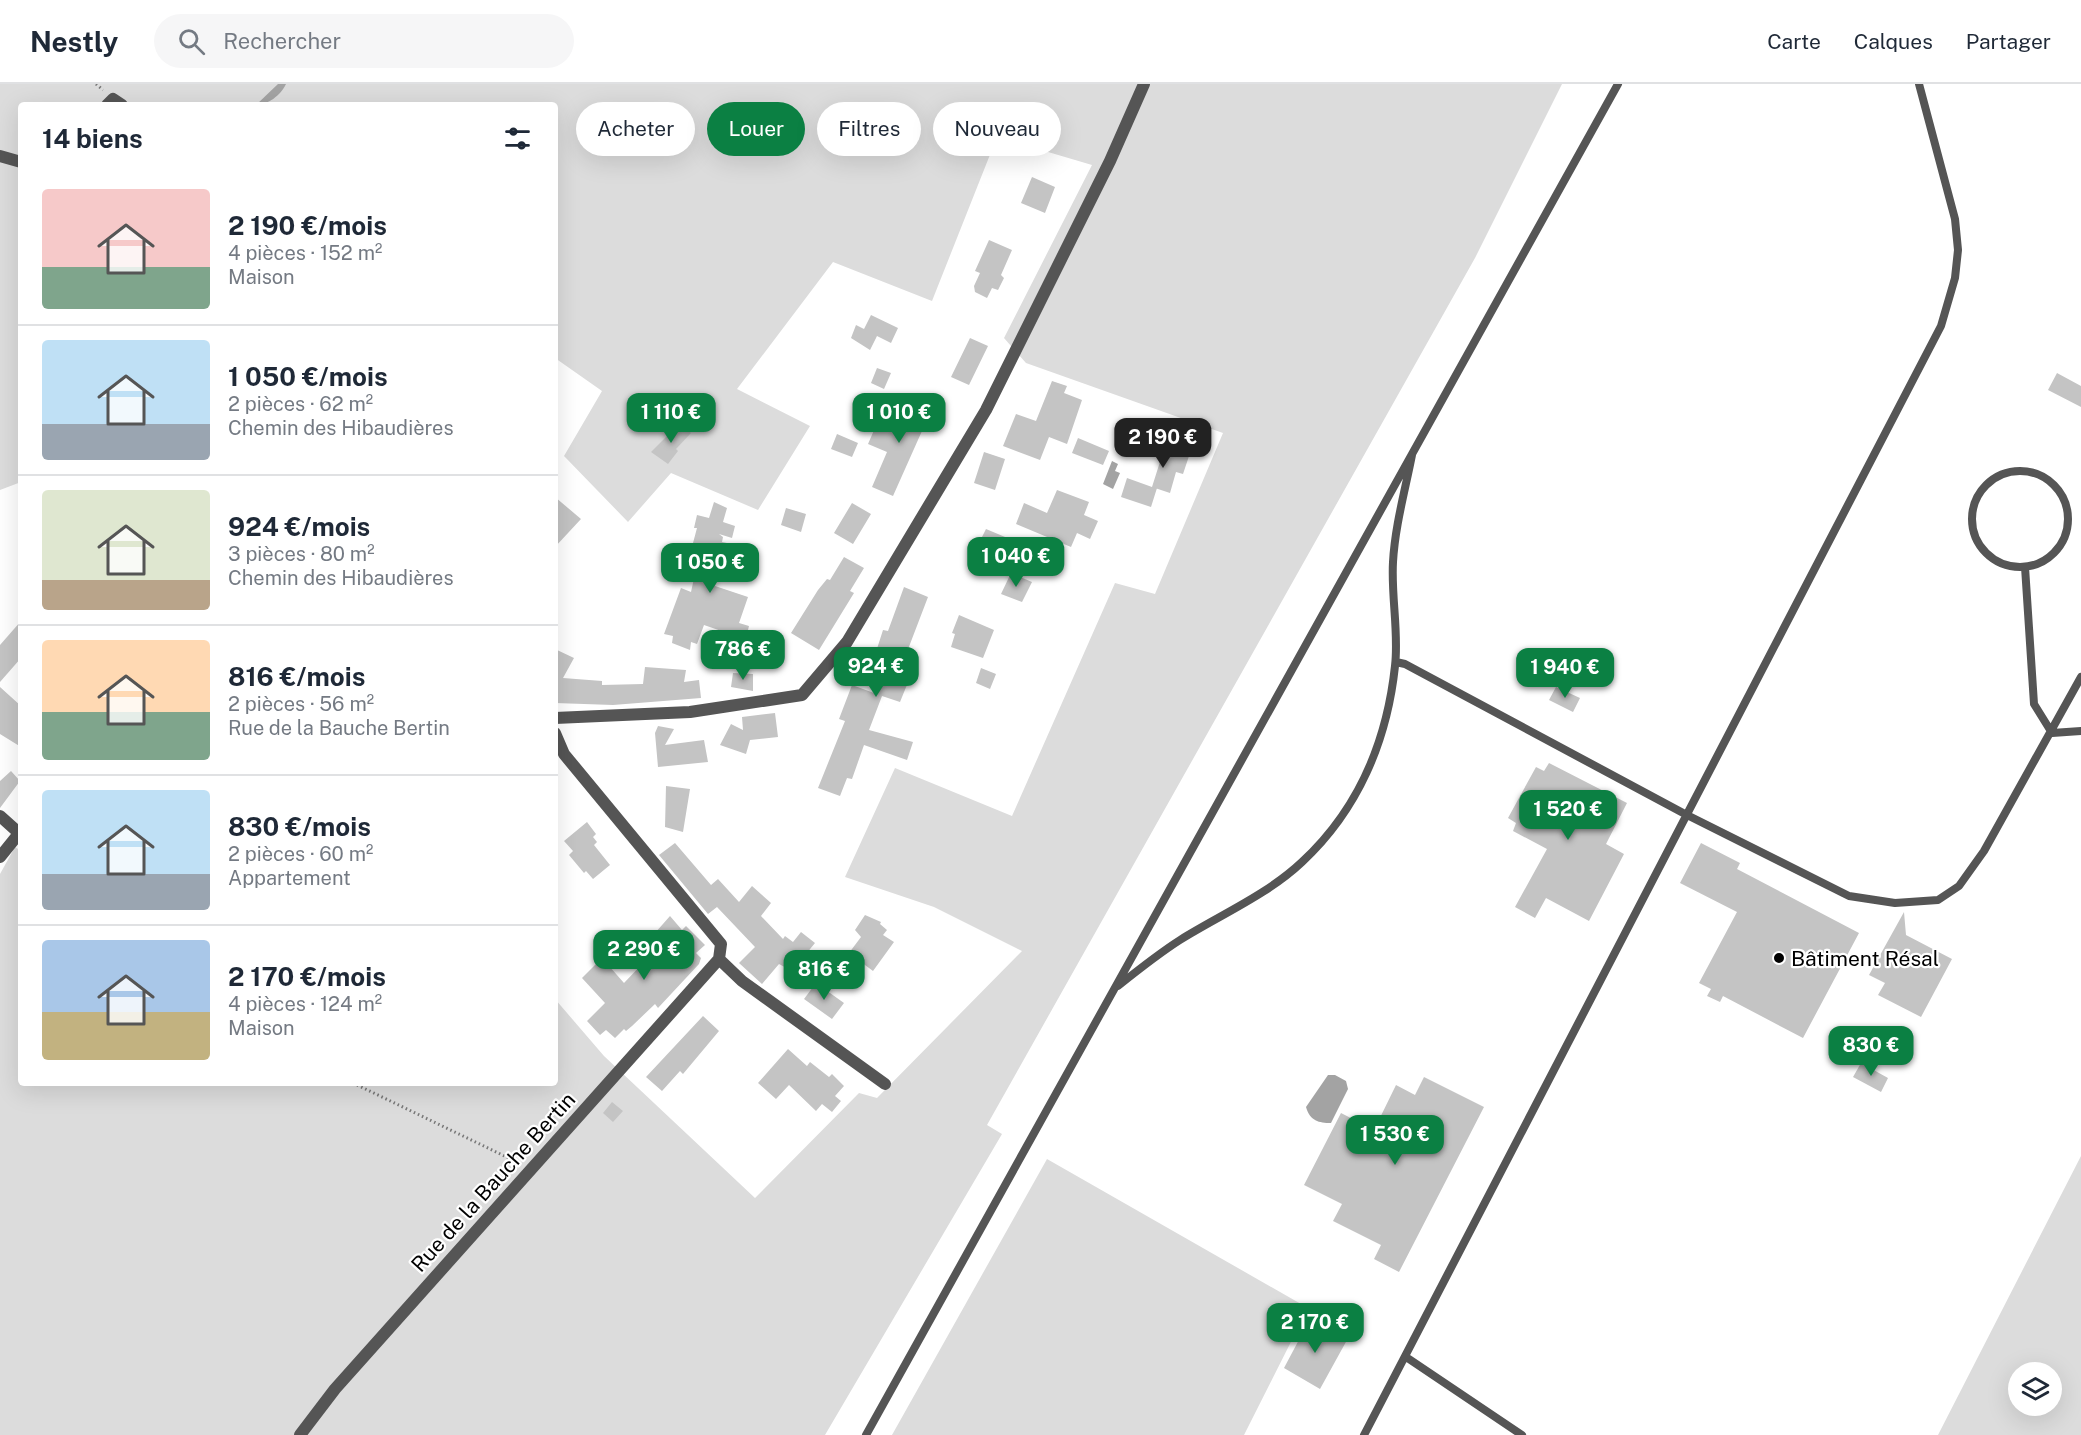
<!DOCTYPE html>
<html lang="fr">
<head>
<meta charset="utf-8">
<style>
  body { margin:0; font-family:"Public Sans",sans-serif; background:#f6f6f7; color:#1f2937; height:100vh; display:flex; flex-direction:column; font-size:22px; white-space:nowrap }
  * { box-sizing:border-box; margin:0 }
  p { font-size:20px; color:#747a83 }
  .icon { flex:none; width:33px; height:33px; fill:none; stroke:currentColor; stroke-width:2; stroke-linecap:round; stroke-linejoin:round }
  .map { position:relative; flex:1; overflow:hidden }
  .sheet { position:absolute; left:18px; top:18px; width:540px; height:984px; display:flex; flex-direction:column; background:#fff; border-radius:6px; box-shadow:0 6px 24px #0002 }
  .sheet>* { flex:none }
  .guide { position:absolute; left:576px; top:18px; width:570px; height:54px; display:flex; gap:12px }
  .tools { position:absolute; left:2008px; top:1278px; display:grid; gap:12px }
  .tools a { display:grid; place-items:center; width:54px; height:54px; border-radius:50%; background:#fff; box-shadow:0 6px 24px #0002; font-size:30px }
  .price { position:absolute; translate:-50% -51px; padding:0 14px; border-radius:12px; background:#0b8043; color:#fff; font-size:20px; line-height:39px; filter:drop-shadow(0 2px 3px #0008) }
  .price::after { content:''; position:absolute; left:50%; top:36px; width:18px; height:14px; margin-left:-9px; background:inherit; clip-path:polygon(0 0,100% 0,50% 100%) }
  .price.current { background:#222; color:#fff }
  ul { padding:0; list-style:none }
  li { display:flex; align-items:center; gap:18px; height:150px; padding:0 24px }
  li+li { border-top:2px solid #e0e1e3 }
  li span { display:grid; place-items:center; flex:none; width:168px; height:120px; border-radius:6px; color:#555 }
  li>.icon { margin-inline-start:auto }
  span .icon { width:72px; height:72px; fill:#fffc; stroke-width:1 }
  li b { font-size:26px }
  h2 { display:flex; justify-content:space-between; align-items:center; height:72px; padding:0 24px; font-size:26px }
  .chip { padding:0 21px; border-radius:27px; background:#fff; box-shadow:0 6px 24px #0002; font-size:21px; line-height:54px }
  .chip.current { background:#0b8043; color:#fff }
  header { display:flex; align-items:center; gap:36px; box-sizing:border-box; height:84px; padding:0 30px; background:#fff; border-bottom:2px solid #e0e1e3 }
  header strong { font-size:28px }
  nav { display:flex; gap:33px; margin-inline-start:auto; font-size:21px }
  .search { width:420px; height:54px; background:#f6f6f7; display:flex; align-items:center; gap:15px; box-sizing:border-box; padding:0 21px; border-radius:33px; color:#747a83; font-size:22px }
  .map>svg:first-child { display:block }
  .green { fill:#dcdcdc; fill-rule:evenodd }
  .water { fill:#a3a3a3 }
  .building { fill:#c4c4c4 }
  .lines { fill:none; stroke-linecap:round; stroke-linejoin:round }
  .path { stroke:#777; stroke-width:3; stroke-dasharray:1.5 3; stroke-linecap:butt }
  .service { stroke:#555; stroke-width:8 }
  .minor { stroke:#555; stroke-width:12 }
  .poi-dot { fill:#000; stroke:#fff; stroke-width:2 }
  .labels { text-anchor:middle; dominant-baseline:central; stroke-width:4.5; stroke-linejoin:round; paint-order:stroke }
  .poi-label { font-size:21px; fill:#000; stroke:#fff; text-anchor:start }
  .street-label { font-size:21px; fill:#000; stroke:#fff }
</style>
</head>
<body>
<header>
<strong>Nestly</strong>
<div class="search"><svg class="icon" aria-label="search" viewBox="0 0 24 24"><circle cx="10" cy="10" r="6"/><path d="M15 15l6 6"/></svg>Rechercher</div>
<nav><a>Carte</a><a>Calques</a><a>Partager</a></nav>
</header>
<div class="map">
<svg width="2081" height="1351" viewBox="0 0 2081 1351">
  <rect width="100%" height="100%" fill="#fff"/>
  <!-- green -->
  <path class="green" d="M0,0H1562L1475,174L987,1041L1002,1050L825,1351H0V790L15,763L21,767V999H555V915L604,972L755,1114L859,1009L877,1014L1022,867L934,823L845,793L895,684L1012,732L1115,499L1155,510L1223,349L1026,279L1004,254L1092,81L997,53L932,217L833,178L737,305L810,342L758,426L671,389L628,438L564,372L602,307L555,274V21H21V398L0,406Z
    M2081,1072V1351H1938ZM2019,1288H2052V1322H2019Z
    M1047,1075L1308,1224L1244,1351H892Z"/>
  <!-- water -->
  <path class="water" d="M278,0H286C281,11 268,21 256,21Z
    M1112,377L1118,380L1115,387L1120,389L1113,405L1103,400Z
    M1328,991H1335L1346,997L1348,1005L1331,1039C1319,1039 1310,1037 1306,1023Z"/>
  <!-- building -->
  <path class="building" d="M1032,93L1055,103L1045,129L1021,119Z
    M989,156L1012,166L1001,191L1004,194L998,206L992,204L987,214L975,208L974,202L980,189L975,187Z
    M871,231L898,244L891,259L877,252L870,266L851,254L856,241L864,245Z
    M970,254L988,262L969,301L951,293Z
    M877,284L891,289L884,305L871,299Z
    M2057,289L2081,302V323L2048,306Z
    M1052,297L1067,302L1064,309L1082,316L1067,360L1049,353L1040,376L1003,362L1016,330L1036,337Z
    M914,312L934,320L893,412L872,403L887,368L868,360L878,337L899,345Z
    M680,339L691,349L676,365L678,367L668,380L651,368Z
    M1171,343L1196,351L1183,390L1176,388L1170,409L1152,403L1157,404L1151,423L1121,413L1127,394L1152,403Z
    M837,350L858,359L852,373L831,365Z
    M1078,354L1109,367L1103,381L1072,369Z
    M984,368L1005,375L995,406L974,399Z
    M1057,406L1089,418L1084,431L1098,437L1090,455L1077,449L1071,463L1016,440L1024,419L1047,429Z
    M555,413L581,435L555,463Z
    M714,418L727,424L723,438L735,442L732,454L719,450L723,453L722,458L727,459L715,502L748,513L739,539L749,542L738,586L720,579L730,550L704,541L697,560L691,558L690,566L672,559L673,552L664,550L681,504L691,508L698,476L694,475L698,460L693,459L697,444H694L697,431L709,434Z
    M852,419L871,430L853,460L834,449Z
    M786,424L806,430L801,448L781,441Z
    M986,445L1017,458L1006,487L972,473Z
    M844,473L864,484L850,507L854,509L819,566L791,549L818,506L827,495L830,496Z
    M1011,489L1032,498L1022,518L1001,510Z
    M904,503L928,513L902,581L913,586L900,618L882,612L869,646L913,658L907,676L864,661L852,695L847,694L840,712L818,704L845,637L839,635L852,601L874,609L886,575L875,571L883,546L888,547Z
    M959,531L994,546L983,574L951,563L955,550L952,549Z
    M21,537V574L0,598V561Z
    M555,565L574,574L563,594L602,597V601L643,600L645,583L686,586L684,598L699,596L701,614L613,621L555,619Z
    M981,584L996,590L990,605L976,599Z
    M733,589L753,590V607L731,603Z
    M0,603L21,622V663L0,650Z
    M1556,603L1580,614L1573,628L1549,616Z
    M775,629L778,653L750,656L746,670L720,661L731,640L743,646L742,633Z
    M658,642L674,645L665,661L704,656L708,678L658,683L655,649Z
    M1549,679L1627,719L1606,760L1624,770L1589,837L1546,814L1535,834L1515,823L1547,765L1513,747L1516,739L1508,734L1536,683L1544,687Z
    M11,687L20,697L0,724V697Z
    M666,702L690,705L683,748L665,743Z
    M587,738L596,750L593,753L597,758L594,761L610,781L593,795L586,787L584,789L569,771L573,767L564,757Z
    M675,759L711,801L718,795L739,818L752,802L771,819L761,832L783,855L785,852L793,858L801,848L815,859L792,887L779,880L762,900L739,879L755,863L717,823L708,830L659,771Z
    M1701,759L1740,779L1737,785L1859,849L1803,954L1723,912L1720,918L1707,912L1711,905L1699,899L1737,828L1680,799Z
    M1904,828L1906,851L1952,875L1921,933L1878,911L1885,899L1869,891Z
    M865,831L881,838L880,840L887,846L883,851L894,858L873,887L849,869L861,853L855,846Z
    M670,832L682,846L686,842L705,861L696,869L701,874L699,880L658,924L655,920L632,942L626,947L624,945L615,954L606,946L600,951L587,937L605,919L582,894L602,874L624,899L645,877L647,879L667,860L655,849Z
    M816,899L844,919L832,935L804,915Z
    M703,932L719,947L683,990L680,987L662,1007L646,993Z
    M788,965L807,982L810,978L829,993L832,990L844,1002L835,1012L841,1017L832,1028L822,1020L816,1027L789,1001L776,1015L758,999Z
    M1861,979L1888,994L1881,1008L1853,993Z
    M1424,993L1484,1023L1399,1188L1374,1175L1381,1161L1333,1137L1342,1120L1304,1101L1341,1029L1374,1046L1396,1001L1415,1011Z
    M612,1018L623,1027L613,1038L603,1029Z
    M1310,1235L1347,1256L1320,1305L1284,1284Z"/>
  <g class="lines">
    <!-- path -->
    <path class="path" d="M96,0L103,6
      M353,999L519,1079"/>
    <!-- service -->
    <path class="service" d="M1972 435a48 48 0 1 1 96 0a48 48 0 1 1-96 0Z
      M2025,483L2034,620L2052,649L2081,647
      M1396,578L1405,580L1685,730L1849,812L1895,819L1938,816L1959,802L1984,767L2081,593
      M1118,902C1138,886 1158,870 1180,856C1220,831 1267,811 1302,778C1358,726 1387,657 1395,582C1399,548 1391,513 1393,478C1395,442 1405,407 1412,371
      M1406,1273L1522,1351
      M866,1351L1618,0
      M1364,1351L1941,242L1955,194L1958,166L1955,135L1919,0"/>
    <!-- minor -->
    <path class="minor" d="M107,21L113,15L122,21
      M0,72L21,78
      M555,634L690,628L802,611L847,558L986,326L1110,77L1144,0
      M0,732L19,749
      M0,773L21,747
      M719,875L742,897L885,1000
      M300,1351L335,1305L719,875L721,860L564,670L555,649"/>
  </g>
  <!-- markers -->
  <circle class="poi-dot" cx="1779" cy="874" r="6"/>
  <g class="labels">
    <!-- poi labels -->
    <g class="poi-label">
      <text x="1791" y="874">Bâtiment Résal</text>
    </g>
    <!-- street labels -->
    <g class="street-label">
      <text transform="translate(493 1098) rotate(-48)">Rue de la Bauche Bertin</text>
    </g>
  </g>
</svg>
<div class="tools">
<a><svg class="icon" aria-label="layers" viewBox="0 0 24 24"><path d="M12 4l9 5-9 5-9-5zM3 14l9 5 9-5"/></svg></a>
</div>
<b class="price" style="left:671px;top:360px">1 110 €</b>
<b class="price" style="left:899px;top:360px">1 010 €</b>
<b class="price current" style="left:1163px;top:385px">2 190 €</b>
<b class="price" style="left:1016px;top:504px">1 040 €</b>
<b class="price" style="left:710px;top:510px">1 050 €</b>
<b class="price" style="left:743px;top:597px">786 €</b>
<b class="price" style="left:876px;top:614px">924 €</b>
<b class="price" style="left:1565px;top:615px">1 940 €</b>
<b class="price" style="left:1568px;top:757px">1 520 €</b>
<b class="price" style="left:644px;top:897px">2 290 €</b>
<b class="price" style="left:824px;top:917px">816 €</b>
<b class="price" style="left:1871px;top:993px">830 €</b>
<b class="price" style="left:1395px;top:1082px">1 530 €</b>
<b class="price" style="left:1315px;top:1270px">2 170 €</b>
<div class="guide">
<a class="chip">Acheter</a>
<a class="chip current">Louer</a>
<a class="chip">Filtres</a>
<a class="chip">Nouveau</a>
</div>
<section class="sheet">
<h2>14 biens<svg class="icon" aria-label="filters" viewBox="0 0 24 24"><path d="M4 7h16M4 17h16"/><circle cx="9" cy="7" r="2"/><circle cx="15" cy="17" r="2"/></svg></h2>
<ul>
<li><span style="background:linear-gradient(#f6c9c9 65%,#7fa58c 0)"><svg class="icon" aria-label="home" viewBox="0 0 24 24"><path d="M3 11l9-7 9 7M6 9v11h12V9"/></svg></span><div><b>2 190 €/mois</b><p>4 pièces · 152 m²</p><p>Maison</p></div></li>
<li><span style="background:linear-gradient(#bfe0f5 70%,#9aa5b1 0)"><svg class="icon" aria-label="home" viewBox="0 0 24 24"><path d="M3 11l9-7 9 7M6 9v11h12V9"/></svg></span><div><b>1 050 €/mois</b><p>2 pièces · 62 m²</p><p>Chemin des Hibaudières</p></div></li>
<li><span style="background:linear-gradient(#dfe7d0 75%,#b9a48a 0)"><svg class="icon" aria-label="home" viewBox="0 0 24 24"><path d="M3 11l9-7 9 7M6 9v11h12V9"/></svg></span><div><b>924 €/mois</b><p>3 pièces · 80 m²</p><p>Chemin des Hibaudières</p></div></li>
<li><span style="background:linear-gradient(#ffd9b3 60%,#7fa58c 0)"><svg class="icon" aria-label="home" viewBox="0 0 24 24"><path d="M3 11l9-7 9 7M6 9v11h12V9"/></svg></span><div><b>816 €/mois</b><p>2 pièces · 56 m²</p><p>Rue de la Bauche Bertin</p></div></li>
<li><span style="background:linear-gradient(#bfe0f5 70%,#9aa5b1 0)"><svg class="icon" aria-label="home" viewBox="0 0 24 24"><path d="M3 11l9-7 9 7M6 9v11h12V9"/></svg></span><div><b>830 €/mois</b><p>2 pièces · 60 m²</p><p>Appartement</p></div></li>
<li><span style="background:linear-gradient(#a9c7e8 60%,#c2b280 0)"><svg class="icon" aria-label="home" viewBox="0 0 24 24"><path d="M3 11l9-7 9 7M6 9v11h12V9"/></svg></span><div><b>2 170 €/mois</b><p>4 pièces · 124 m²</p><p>Maison</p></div></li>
</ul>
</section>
</div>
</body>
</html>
